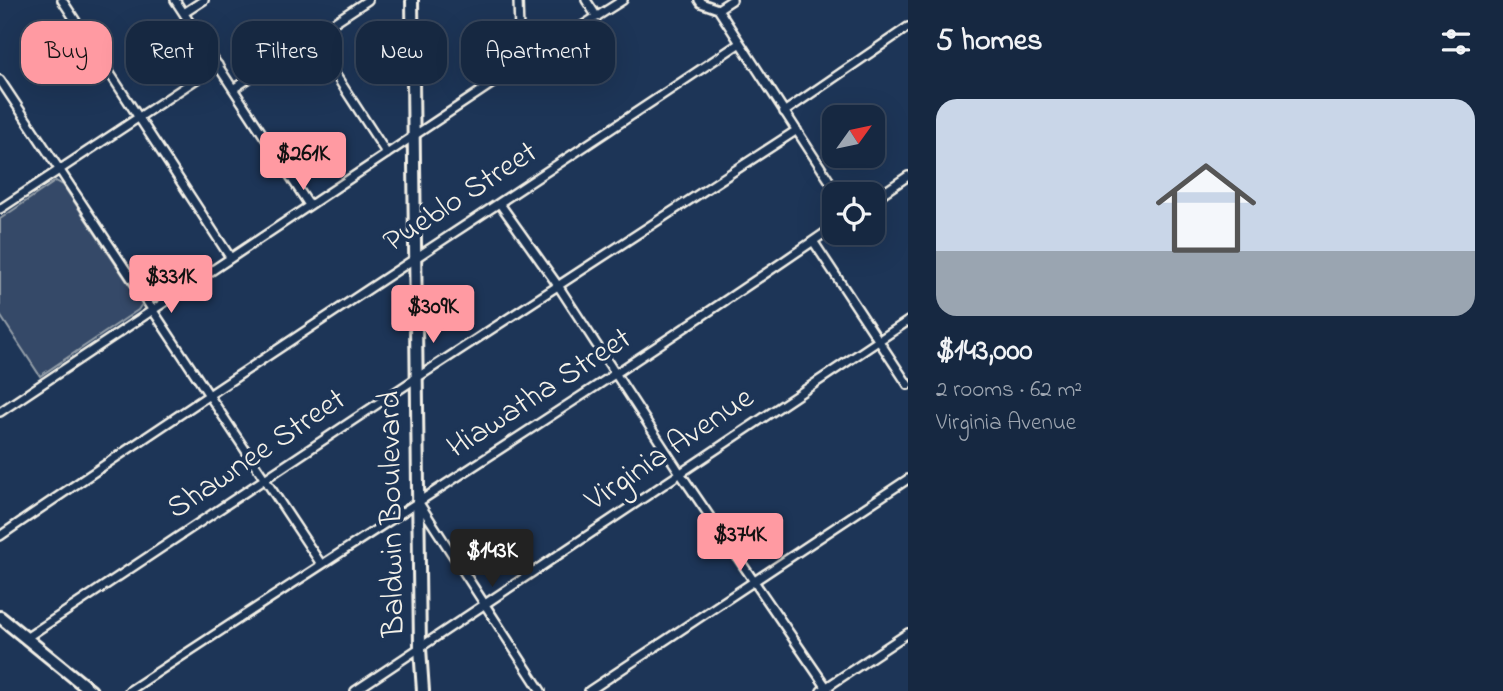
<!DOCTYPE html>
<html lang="en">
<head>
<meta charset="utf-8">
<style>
  body { margin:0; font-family:"Indie Flower",sans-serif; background:#23344c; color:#f1f3f6; height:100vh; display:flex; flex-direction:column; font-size:26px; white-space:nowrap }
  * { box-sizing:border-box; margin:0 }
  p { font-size:23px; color:#9ea6b1 }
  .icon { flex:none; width:38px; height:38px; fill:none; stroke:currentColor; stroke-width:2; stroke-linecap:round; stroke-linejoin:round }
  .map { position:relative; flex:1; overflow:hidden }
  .drawer { display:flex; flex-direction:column; background:#162841; width:595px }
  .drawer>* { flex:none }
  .top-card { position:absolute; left:21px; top:21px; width:665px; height:63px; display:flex; gap:14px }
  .needle { width:46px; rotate:57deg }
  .tools { position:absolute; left:822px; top:105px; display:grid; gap:14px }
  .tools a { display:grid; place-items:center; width:63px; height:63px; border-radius:14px; background:#162841; box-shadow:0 7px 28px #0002,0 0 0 2px #35445a; font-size:35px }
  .price { position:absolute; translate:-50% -60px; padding:0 16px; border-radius:7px; background:#ff9aa2; color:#111; font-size:23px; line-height:46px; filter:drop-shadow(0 2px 4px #0008) }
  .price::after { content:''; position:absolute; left:50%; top:42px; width:21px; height:16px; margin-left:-10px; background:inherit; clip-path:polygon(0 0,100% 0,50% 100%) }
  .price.on { background:#222; color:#fff }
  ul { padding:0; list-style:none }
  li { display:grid; align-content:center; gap:14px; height:371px; padding:0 28px }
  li+li { border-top:2px solid #35445a }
  li span { display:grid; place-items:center; height:217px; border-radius:21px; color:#555 }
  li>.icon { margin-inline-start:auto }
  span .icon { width:126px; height:126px; fill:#fffc; stroke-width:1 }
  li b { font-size:30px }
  h2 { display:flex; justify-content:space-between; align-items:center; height:84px; padding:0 28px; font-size:30px }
  .tag { padding:0 24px; border-radius:21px; background:#162841; box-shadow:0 7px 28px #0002,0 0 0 2px #35445a; font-size:24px; line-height:63px }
  .tag.on { background:#ff9aa2; color:#111 }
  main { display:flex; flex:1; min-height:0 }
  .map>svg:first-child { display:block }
  .green { fill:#354a67; stroke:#949ea8; stroke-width:2 }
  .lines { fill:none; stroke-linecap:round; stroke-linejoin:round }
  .minor-casing { stroke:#f4f1e8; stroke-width:12 }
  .secondary-casing { stroke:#f4f1e8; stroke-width:16 }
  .minor { stroke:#1d3557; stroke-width:7 }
  .secondary { stroke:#1d3557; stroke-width:10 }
  .labels { text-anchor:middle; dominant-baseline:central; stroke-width:7; stroke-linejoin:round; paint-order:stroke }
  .street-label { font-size:32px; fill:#f4f1e8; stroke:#1d3557 }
</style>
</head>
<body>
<main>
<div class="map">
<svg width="908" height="691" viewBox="0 0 908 691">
  <rect width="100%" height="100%" fill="#1d3557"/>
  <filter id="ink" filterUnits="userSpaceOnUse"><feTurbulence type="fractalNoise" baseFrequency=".0143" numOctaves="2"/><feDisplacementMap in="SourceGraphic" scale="14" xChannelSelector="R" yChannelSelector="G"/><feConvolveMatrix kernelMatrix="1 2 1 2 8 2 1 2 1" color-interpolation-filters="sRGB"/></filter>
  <g filter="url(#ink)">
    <!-- green -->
    <path class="green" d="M56,181L63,185L142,304L138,310L40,376L0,315V219Z"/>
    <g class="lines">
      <!-- minor casing -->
      <g class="minor-casing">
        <path id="minor" d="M62,0L230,257
          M175,0L309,205
          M518,0L520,65
          M586,0L597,17
          M699,0L701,3L718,9L838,194
          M718,9L732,0
          M184,13L204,0
          M311,37L387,154
          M0,80L321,564
          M233,89L368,0
          M784,112L908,27
          M873,200L908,176
          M500,204L559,287L680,473L829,691
          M0,209L218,65
          M813,241L908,385
          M0,412L520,65L623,0
          M419,503L541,691
          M0,536C245,368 494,208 740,43
          M26,638L418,377L797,130
          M129,691C364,535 603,386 835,226
          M355,691L908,321
          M589,691L908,479
          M821,691L908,633"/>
      </g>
      <!-- secondary casing -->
      <g class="secondary-casing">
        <path id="secondary" d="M412,0L420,648L423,691
          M0,617L91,691"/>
      </g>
      <!-- minor -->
      <use href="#minor" class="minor"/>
      <!-- secondary -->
      <use href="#secondary" class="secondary"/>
    </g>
  </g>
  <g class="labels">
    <!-- street labels -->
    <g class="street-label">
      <text transform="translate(461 198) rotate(-33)">Pueblo Street</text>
      <text transform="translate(540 394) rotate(-33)">Hiawatha Street</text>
      <text transform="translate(670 450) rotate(-34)">Virginia Avenue</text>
      <text transform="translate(257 455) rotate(-34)">Shawnee Street</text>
      <text transform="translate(393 514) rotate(-91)">Baldwin Boulevard</text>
    </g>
  </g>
</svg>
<div class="tools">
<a><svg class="needle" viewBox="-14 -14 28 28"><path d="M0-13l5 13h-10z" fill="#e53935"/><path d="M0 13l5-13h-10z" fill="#9ea6b1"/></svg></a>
<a><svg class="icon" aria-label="locate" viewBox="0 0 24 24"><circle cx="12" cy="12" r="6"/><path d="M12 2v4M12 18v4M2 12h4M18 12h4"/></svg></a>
</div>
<b class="price" style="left:303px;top:192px">$261K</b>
<b class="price" style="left:171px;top:315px">$331K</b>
<b class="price" style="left:433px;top:345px">$309K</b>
<b class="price" style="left:740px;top:573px">$374K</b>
<b class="price on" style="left:492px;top:589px">$143K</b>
<div class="top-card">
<a class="tag on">Buy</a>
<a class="tag">Rent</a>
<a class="tag">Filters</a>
<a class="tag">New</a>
<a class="tag">Apartment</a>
</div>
</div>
<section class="drawer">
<h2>5 homes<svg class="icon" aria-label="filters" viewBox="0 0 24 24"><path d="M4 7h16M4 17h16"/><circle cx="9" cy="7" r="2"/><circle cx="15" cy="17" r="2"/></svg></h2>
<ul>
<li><span style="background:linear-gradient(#c9d6e8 70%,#9aa5b1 0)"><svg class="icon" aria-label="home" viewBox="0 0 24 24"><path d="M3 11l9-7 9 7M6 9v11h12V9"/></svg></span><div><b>$143,000</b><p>2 rooms · 62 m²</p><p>Virginia Avenue</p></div></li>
</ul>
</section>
</main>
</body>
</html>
